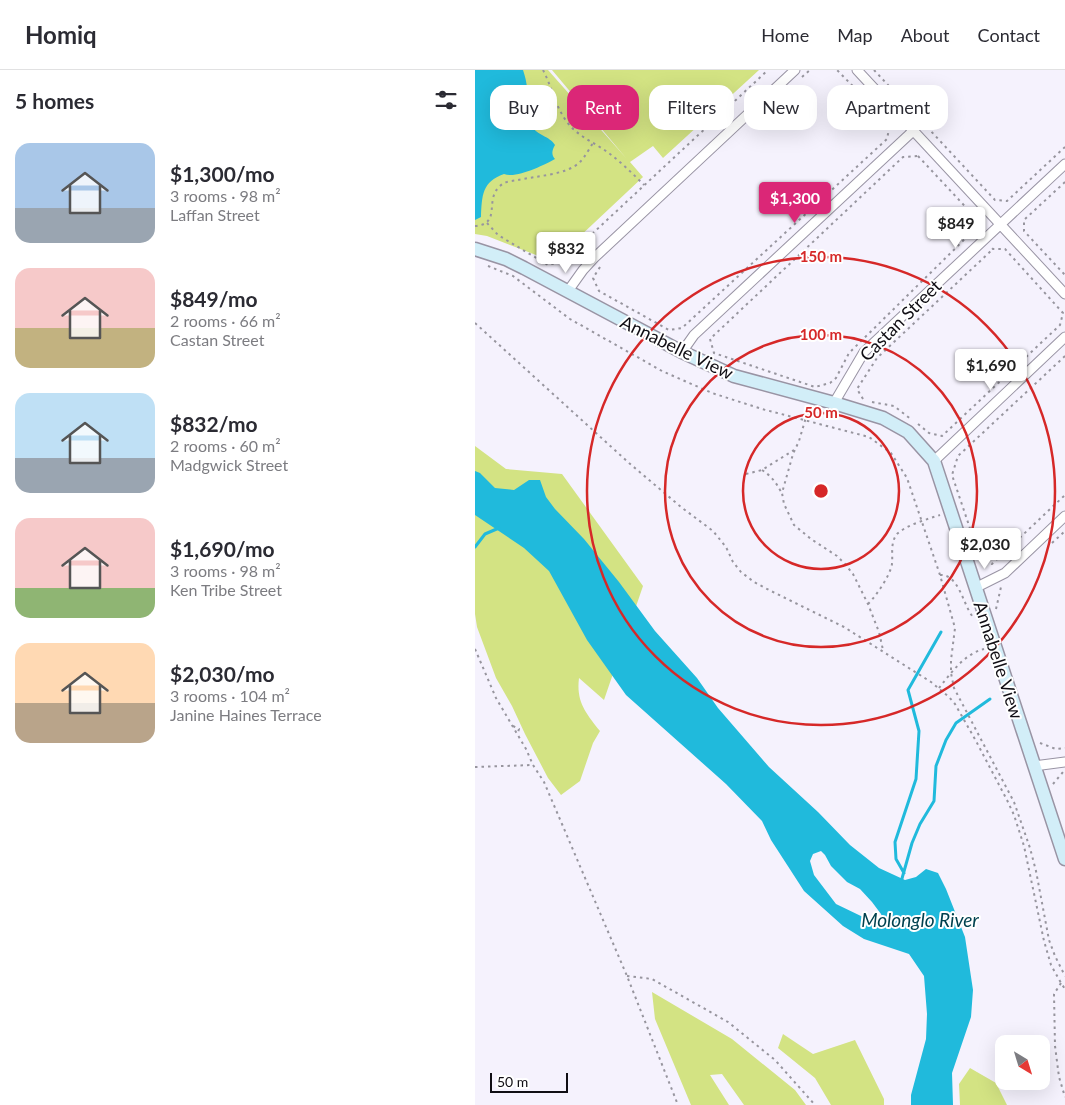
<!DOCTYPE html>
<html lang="en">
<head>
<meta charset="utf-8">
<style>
  body { margin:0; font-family:Lato,sans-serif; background:#f2f2f3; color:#2b2b33; height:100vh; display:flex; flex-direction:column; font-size:19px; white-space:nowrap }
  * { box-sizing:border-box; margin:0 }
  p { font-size:16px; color:#7c7c81 }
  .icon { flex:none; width:28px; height:28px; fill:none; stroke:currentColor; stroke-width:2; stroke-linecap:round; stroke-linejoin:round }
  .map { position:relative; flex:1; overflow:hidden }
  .sheet { display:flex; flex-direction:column; background:#fff; width:475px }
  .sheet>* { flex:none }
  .hud { position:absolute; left:15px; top:15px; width:475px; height:45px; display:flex; gap:10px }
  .needle { width:32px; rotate:142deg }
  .buttons { position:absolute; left:520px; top:965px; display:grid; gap:10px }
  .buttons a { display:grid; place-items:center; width:55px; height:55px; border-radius:10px; background:#fff; box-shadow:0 5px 20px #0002; font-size:25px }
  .scale { position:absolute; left:15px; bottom:12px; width:78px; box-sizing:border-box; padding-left:5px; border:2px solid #100e14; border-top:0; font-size:14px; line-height:18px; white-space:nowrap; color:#100e14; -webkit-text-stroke:4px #fff; paint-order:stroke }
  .price { position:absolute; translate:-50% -42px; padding:0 11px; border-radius:5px; background:#fff; color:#222; font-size:16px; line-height:32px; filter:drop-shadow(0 1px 2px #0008) }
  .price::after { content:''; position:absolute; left:50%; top:30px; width:15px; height:11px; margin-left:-8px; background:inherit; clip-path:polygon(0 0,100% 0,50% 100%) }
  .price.current { background:#db2777; color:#fff }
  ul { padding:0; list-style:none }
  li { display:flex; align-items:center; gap:15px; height:125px; padding:0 15px }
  li span { display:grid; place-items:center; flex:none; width:140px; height:100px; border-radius:15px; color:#555 }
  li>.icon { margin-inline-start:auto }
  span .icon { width:60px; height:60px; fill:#fffc; stroke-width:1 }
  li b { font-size:21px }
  h2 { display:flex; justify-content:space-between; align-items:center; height:60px; padding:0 15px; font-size:21px }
  .tag { padding:0 18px; border-radius:15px; background:#fff; box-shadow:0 5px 20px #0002; font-size:18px; line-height:45px }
  .tag.current { background:#db2777; color:#fff }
  header { display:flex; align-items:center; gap:30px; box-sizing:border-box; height:70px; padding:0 25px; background:#fff; border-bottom:1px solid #e1e1e2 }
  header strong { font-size:24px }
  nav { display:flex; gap:28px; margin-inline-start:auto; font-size:18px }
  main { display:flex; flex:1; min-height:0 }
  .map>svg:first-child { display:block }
  .green { fill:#d3e383 }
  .water { fill:#20badc; fill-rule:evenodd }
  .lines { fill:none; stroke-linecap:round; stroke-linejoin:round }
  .stream { stroke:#20badc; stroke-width:3 }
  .street-casing { stroke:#9994a4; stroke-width:11 }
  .secondary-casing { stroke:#9994a4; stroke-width:15 }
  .path { stroke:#97959e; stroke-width:2; stroke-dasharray:2.5 4; stroke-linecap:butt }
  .street { stroke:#fff; stroke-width:9 }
  .secondary { stroke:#d2eef8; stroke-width:12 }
  .ring { fill:none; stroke:#d62828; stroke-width:2.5 }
  .labels { text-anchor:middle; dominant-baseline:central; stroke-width:4; stroke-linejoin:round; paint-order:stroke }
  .street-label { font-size:18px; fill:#100e14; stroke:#fff }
  .water-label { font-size:19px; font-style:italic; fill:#00414f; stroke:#fff }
  .centre { fill:#d62828; stroke:#fff; stroke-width:2.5 }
  .ring-label { font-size:15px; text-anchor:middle; font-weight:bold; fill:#d62828; stroke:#fff; stroke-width:4; stroke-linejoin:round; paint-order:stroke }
</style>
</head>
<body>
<header>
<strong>Homiq</strong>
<nav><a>Home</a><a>Map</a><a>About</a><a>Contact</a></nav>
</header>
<main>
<section class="sheet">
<h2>5 homes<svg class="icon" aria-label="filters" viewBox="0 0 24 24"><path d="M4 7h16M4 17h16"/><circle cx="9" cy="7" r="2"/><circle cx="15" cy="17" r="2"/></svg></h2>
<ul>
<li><span style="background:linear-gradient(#a9c7e8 65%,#9aa5b1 0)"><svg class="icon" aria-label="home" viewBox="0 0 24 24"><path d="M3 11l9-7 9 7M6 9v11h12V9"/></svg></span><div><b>$1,300/mo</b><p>3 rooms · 98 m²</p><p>Laffan Street</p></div></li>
<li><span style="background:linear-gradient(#f6c9c9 60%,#c2b280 0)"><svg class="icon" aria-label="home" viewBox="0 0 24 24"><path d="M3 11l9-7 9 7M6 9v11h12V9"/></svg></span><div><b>$849/mo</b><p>2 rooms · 66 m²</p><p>Castan Street</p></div></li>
<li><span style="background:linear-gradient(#bfe0f5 65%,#9aa5b1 0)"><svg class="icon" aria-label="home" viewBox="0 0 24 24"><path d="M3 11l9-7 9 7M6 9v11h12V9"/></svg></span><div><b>$832/mo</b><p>2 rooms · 60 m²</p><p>Madgwick Street</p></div></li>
<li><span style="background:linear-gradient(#f6c9c9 70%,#8fb573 0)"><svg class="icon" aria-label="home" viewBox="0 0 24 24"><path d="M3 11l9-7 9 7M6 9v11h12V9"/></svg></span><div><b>$1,690/mo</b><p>3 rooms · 98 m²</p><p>Ken Tribe Street</p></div></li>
<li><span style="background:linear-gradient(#ffd9b3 60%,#b9a48a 0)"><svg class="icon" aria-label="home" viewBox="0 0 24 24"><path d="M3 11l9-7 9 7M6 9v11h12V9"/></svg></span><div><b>$2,030/mo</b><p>3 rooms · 104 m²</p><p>Janine Haines Terrace</p></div></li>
</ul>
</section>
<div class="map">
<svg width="590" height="1035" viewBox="0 0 590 1035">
  <rect width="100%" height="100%" fill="#f5f2fd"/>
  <!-- green -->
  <path class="green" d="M0,0H73L151,88L77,0H284L188,88L178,76L155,92L168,107L86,184L76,187L61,185L12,166L0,164Z
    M0,376L31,399L87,404L168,516L129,630L104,608C101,632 111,643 125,661L118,673L105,711L86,725L73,708L50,664L37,636L21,608L2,557L0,544Z
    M177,922L257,969L320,1020L331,1035H269L247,1004L235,1005L254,1035H216L180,949Z
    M308,964L338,984L380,970L409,1029V1035H356L340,1008L303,978Z
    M495,998L521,1013L532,1035H485L484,1014Z"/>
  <!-- water -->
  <path class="water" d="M0,0H48C50,6 52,13 52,20C53,31 50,44 56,55C62,66 75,66 80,75C77,80 76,85 80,89C69,95 41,109 29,104C7,112 7,125 6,147L0,150Z
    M0,401L5,403L20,418L39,420L54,410H65L71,427L80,439L109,469L144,512L180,561L222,608L243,638L294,697L343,742L375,775L404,798L430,810L441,807L451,799L463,803L471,819L490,867L498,920L496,947L477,1003L478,1035H436V1025L451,969L452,944L449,906L434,884L389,869L368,856L329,821L296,770L287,751L251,714L151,625L112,570L74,501L49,478L0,445ZM346,781L350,785L356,796L372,812L385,819L397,832L406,844L409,851L406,856L396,855L388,847L361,834L339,805L335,791L338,784Z"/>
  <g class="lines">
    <!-- stream -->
    <path class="stream" d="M0,477L10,464L24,458
      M429,803L421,789L420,772L441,709L444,661L433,620L466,562
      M426,812L437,773L445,754L459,731L461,696L471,670L481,653L515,629"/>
    <!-- street casing -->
    <g class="street-casing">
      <path id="street" d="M382,0L590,224
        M93,221L108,200L119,188L320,0
        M207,282L219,265L438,61
        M359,333L389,282L590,94
        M459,391L590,267
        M500,518L530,503L590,446
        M559,696L590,692"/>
    </g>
    <!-- secondary casing -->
    <g class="secondary-casing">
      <path id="secondary" d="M0,179L31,189L49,198L207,282L259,306L359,333L408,348L433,362L459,391L590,789"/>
    </g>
    <!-- path -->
    <path class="path" d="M68,0C77,17 80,36 92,52C103,67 121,73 135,84C147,93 158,104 169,115
      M399,0L520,130L532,131L590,77
      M327,7L335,0
      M443,86L500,147L499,160L374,283L361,308L355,313L340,317L239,283L235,269L428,87Z
      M590,112L549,150V161L590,205
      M12,153L23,165L73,195L88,191L293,0
      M0,156C27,154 9,130 25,116C30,111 37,111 43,110C60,106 92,105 105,92C110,87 114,79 118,73
      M106,174L113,181
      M13,196L38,206L95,249L187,301L237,323L287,339L394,367L416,383L432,408L465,505L480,558L476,590V603L479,618L539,732L555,778L561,801L574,870L580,886L590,906
      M125,197L118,208L124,221L194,260L207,258L412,69L415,54L362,0
      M0,253L154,393L206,437L238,461L251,477L258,492L266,502L279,512L294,520L369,557L456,612L474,627L480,634L501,671L532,730L539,745L549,776L569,871L576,895L586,913L590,919
      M590,286L483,386L477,405L505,488L517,494L590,425
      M388,329L382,319L402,288L518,179
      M397,332L419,336L437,350
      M334,337L324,371L318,384L307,423L309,434L319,455L336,469L362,486L370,494L378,504L393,534L404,562L408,580
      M443,354L454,363L467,366L585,255L588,243L530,179H518L516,177
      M287,400C296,406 301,412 306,422
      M271,404L287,400L319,380
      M577,473L590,461
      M465,505C484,504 488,535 498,547
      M393,534C401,526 415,506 417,494C418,484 415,473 422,464C431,455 453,449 465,445
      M521,539L526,517L528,515
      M0,579L21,628L51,679L58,695L69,712L152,906L203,1035
      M464,618C476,603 489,584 509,579
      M38,656L44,659L42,665
      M565,673L581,679L590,678
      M0,697L58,695
      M578,714L588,702
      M152,906L177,909L253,952L300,990L340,1035
      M586,913L579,924L580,976L584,1007L590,1027"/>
    <!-- street -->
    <use href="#street" class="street"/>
    <!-- secondary -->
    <use href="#secondary" class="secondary"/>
  </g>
  <!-- distance rings -->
  <g class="ring">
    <circle cx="346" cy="421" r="78"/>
    <circle cx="346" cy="421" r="156"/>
    <circle cx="346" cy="421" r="234"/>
  </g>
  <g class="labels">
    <!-- street labels -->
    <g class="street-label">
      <text transform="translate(425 250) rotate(-45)">Castan Street</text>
      <text transform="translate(202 277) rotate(26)">Annabelle View</text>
      <text transform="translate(524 590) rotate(72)">Annabelle View</text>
    </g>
    <!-- water labels -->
    <g class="water-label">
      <text x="445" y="849">Molonglo River</text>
    </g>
  </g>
  <circle cx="346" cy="421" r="8" class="centre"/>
  <g class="ring-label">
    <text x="346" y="192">150 m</text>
    <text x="346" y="270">100 m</text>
    <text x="346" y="348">50 m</text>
  </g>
</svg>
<div class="buttons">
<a><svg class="needle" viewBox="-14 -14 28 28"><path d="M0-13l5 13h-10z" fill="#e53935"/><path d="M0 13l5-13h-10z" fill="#7c7c81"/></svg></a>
</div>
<div class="scale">50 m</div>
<b class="price current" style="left:320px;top:154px">$1,300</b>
<b class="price" style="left:481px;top:179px">$849</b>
<b class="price" style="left:91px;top:204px">$832</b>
<b class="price" style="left:516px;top:321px">$1,690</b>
<b class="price" style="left:510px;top:500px">$2,030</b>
<div class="hud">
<a class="tag">Buy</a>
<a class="tag current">Rent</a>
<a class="tag">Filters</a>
<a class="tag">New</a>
<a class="tag">Apartment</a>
</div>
</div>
</main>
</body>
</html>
